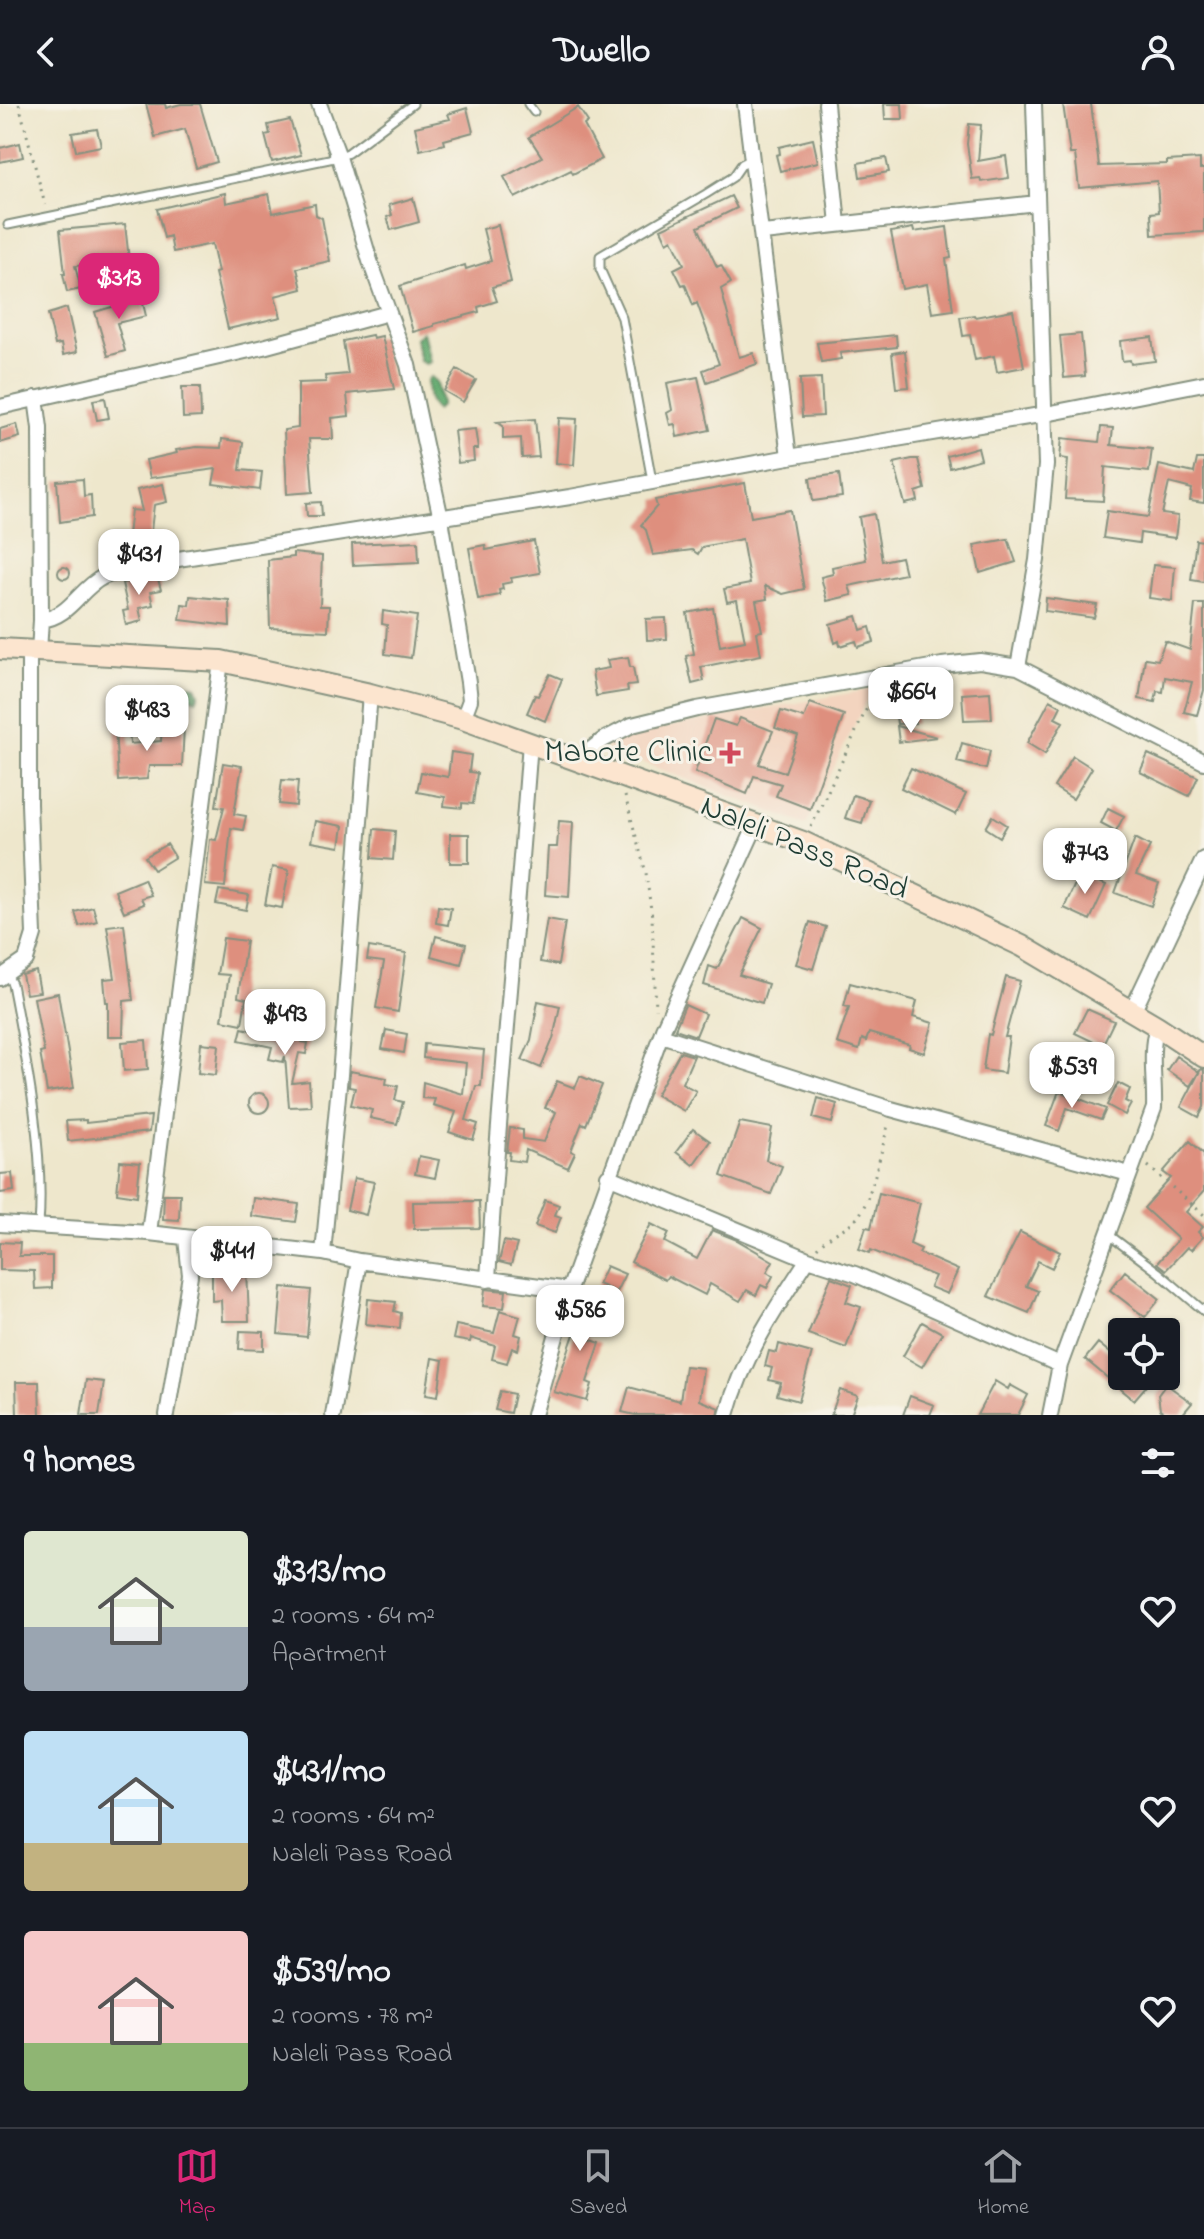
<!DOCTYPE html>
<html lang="en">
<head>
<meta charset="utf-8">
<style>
  body { margin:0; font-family:"Indie Flower",sans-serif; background:#242831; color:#f1f3f6; height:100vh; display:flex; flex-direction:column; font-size:30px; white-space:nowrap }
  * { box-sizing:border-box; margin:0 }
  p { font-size:26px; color:#9ea1a6 }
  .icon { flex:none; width:44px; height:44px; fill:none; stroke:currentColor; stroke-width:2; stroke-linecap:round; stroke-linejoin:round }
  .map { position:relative; height:1311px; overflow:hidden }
  .drawer { display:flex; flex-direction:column; background:#171b24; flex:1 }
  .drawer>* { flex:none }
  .buttons { position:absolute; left:1108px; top:1214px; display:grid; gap:16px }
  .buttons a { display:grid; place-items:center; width:72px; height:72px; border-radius:8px; background:#171b24; box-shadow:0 2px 6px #0004; font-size:40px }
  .price { position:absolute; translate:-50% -68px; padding:0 18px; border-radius:16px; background:#fff; color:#222; font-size:26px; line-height:52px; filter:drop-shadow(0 2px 4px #0008) }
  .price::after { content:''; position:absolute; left:50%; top:48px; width:24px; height:18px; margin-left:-12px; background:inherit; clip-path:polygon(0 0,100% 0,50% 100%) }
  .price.current { background:#db2777; color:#fff }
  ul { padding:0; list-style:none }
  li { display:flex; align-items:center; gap:24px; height:200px; padding:0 24px }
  li span { display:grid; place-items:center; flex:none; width:224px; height:160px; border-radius:8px; color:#555 }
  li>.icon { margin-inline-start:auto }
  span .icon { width:96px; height:96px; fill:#fffc; stroke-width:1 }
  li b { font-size:34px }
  h2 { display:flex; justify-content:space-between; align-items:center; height:96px; padding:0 24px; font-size:34px }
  header { display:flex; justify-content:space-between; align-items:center; height:104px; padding:0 24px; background:#171b24; font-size:36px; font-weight:800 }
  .dock { display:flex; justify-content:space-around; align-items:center; height:112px; border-top:2px solid #363941; background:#171b24; font-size:22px; color:#9ea1a6 }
  .dock a { display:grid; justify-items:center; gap:4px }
  .dock .current { color:#db2777 }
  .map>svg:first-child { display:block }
  .built { fill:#f3d4bf }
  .forest { fill:#68ac72; stroke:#447453; stroke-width:2 }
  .building { fill:#de8f7e }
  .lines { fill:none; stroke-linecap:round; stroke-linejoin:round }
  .service-casing { stroke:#869280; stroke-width:11 }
  .minor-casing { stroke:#869280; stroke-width:18 }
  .tertiary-casing { stroke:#869280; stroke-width:20 }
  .secondary-casing { stroke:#869280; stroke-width:24 }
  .path { stroke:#869280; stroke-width:3; stroke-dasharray:2 6; stroke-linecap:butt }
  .service { stroke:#fff; stroke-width:7 }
  .minor { stroke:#fff; stroke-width:14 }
  .tertiary { stroke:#fff; stroke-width:16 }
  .secondary { stroke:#fce5cf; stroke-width:20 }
  .poi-dot { fill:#d1495b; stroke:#f7f3e8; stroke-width:3 }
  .labels { text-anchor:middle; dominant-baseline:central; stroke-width:6; stroke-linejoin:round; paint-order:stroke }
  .poi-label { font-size:32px; fill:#1f3d34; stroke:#f7f3e8; text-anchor:end }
  .street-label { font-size:32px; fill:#1f3d34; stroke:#f7f3e8 }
</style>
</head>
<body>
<header><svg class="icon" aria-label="back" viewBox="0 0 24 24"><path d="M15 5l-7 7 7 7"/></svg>Dwello<svg class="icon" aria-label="person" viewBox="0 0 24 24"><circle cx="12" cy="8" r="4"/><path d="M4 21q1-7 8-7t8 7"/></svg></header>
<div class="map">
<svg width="1204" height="1311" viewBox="0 0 1204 1311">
  <rect width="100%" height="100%" fill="#f7f3e8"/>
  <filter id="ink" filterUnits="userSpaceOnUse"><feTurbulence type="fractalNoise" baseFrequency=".0125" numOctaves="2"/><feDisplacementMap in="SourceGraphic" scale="16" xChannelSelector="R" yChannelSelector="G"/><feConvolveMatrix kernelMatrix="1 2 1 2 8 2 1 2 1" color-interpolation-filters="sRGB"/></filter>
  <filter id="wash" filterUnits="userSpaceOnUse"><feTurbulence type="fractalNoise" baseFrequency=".006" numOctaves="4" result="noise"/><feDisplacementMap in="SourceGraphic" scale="32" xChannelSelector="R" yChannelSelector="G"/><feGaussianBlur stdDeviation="1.8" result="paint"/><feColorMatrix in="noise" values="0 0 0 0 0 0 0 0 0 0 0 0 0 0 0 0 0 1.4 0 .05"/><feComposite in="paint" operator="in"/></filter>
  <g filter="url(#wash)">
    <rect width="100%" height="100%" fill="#eee7cc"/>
    <!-- built -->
    <path class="built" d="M872,585L806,721L605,644L630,630Z"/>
    <!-- forest -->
    <path class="forest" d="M423,228L430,258L426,260L420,257L415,234Z
      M431,273L437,278L441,301L436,306C427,299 428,287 427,276Z
      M166,578C175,584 186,579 196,582L199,589L196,596L189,593L181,600L153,599L150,591L154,583Z"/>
    <g id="blocks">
      <!-- building -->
      <path class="building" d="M146,0H165L166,4L181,0H200L217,58L196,64L185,25L155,33Z
        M884,0H902L903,15H885Z
        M1063,0H1091L1099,62L1167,60V57L1200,55V65H1204V128L1152,131L1151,109L1159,108L1157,77L1079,84L1075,50H1070Z
        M578,3L588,18L584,21L602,55L573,70L571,66L515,94L504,73L542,53L529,33Z
        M467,4L473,28L444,36L445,40L420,46L415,23L450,15L448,10Z
        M290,16L301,51L272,58L265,31L270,30L268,21Z
        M969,20L981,21L978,57L1006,52L1009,74L981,78L980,74L972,75L967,40Z
        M97,25L101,42L76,47L72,29Z
        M813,35L818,58L780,67L776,51L780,50L779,43Z
        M20,39L23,53L0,58V44Z
        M886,54L889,68L860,73L858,59Z
        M225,89L226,99L269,90L273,109L315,100L316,111L322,114L330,157L297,164L302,185L275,192L281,213L228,225L215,169L218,168L212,140L173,148L170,132L164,134L157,105Z
        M731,92L737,104L698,123L717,163L721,161L731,179L721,185L739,253L753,249L757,260L707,278L703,266L719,260L697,199L693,201L685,180L682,181L674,165L684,160L672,135L667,138L661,125Z
        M413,94L419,118L391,126L387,113L392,111L389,101Z
        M125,120L129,156L75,162L81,185L67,188L63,170H65L60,126Z
        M498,121L511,178L492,183L497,197L478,203L479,208L434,220V222L413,228L400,182L465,161L466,165L491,157L483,125Z
        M947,123L951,154L946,155L953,206L932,209L927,180L902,185L891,128L913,124L914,128Z
        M140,187L146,212L117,219L125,247L108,252L95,208L129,198L127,190Z
        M67,204L77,248L63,251L61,240L55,241L48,210Z
        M1013,206L1024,263L997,268L994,252L975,256L970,231L963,232L960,213L974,211L975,213Z
        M1081,230L1085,272L1064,274L1060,232Z
        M372,231L373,234L382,232L394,285L347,290L349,312L332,314L333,335H309L313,388L287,390L284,326L298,324V279L326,278L325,272L348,270L343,237Z
        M896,231L897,243L840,249L841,255L821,258L817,239Z
        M1152,233L1155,257L1131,260L1130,256L1122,257L1120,237Z
        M905,247L909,283L896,284L892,249Z
        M457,265L476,276L463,298L444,287Z
        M698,273L710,326L677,333L675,320L670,321L667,309L672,306L667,279Z
        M821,274L823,312L802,313L800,275Z
        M182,283H200L201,313L183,314Z
        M105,294L109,314L97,316L93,296Z
        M559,314L577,315L574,361L556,359Z
        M535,315L539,353L522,354L521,334L503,335V322L497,318Z
        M17,320L20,333L0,339V325Z
        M1101,323L1113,324L1111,341L1152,345L1149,368L1105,363L1103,397L1065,395L1068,355L1060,354L1062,334L1099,338Z
        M475,325L478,345H473L474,357L458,359L454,327Z
        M222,335L243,338L240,366L262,368L260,386L213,380L216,365L150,374L146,356L177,349L176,346L197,343L221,344Z
        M978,343L981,355L950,364L947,352Z
        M912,355H918L925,385L916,388L918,397L905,400L894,359Z
        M1197,355H1204V399L1190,397L1192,385L1169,379L1162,410L1178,412L1175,434L1140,429L1139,439L1103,434L1107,407L1148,413L1159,361L1194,369Z
        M839,370L842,393L813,397L810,374Z
        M83,375L84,392L91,391L92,413L60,418L57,377Z
        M745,379L751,413L790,406L804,485L783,490L765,482L767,495L756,497L762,527L757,528L761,551L701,563L704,577L692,580L686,552L694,550L687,509L713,504L720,542L745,537L737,496L727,498L724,485L750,480L742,435L702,443L698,450L692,446L653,451L646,426L641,421L657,402L655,396Z
        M163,380L167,398L154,401L150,435L128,431L131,406L142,407L137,386Z
        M321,398L322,412H307L306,399Z
        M874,410L882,457L901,453L905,470L849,482L852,491L827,497L821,473L833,470L832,463L866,456L859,413Z
        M1008,435L1016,458L980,469L974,441Z
        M1196,436L1204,437V478L1191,476Z
        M418,437L419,458L353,461L352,440Z
        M534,437L540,469L511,474L512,478L502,480L503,485L499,486L500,491L478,495L469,444L485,441L486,446Z
        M293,449L322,452L320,502H329L328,527L270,524L268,456L293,453Z
        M1153,461L1175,463L1172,497L1149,494Z
        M58 469a6 6 0 1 1 12 0a6 6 0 1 1-12 0Z
        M157,471L161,486L150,488L153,501L139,504L142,517L126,521L123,507L128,506L122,479Z
        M190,492L229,496L230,522L180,516L182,500L189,501Z
        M1046,494L1097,501L1094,514L1045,507Z
        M1195,500H1204V586L1197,611L1184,608L1192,578L1165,573L1163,588L1157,587L1155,598L1139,595L1145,554L1158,556L1165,537L1190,546Z
        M383,507L417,512L411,554L385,550L387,521L382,520Z
        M857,512L861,526L870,523L874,538L858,543L856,537L840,542L839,537L835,539L830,520Z
        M666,514L667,535L647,536L646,515Z
        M628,553L630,563H633L636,581L627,582L628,587L596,592L592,567L609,564L607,556Z
        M550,570L562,575L545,617L527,609L535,591L538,592Z
        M911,587L915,619L897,620L893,590Z
        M990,588L992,615L964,616L962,590Z
        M1050,596L1061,602L1055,614L1063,618L1045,650L1027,639Z
        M810,599L844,611L810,705L776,692L781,680L754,672L747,690L695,668L714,615L736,622L740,614L773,627L759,660L785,668L798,632L775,624L781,607L804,614Z
        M129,620L130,640L161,637L162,622L184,623L182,662H149L147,675L118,677L115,621Z
        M897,622L937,633L899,638Z
        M962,639L990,647L986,665L957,658Z
        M451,648L471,651L469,668L477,669L473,700L462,699V704L444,702L445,693L417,688L421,668L448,673Z
        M1148,650L1198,673L1189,692L1140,668Z
        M1073,652L1092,664L1073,695L1054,683Z
        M223,659L242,662L234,710L246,712L243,726L231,724L225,783L205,781L210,735L216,736L224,703L216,702Z
        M911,664L966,690L956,711L901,684Z
        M282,676L298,677L296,702L279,700Z
        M853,691L869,696L862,719L845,714Z
        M1108,704L1124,712L1116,727L1101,719Z
        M993,712L1007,721L1000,733L986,724Z
        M315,717L343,722L340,743L311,738Z
        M559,717L573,718L569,793L545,791L548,743H557Z
        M374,725L395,727L393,756L372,754Z
        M450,730H469V759H450Z
        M1135,734L1150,742L1136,771L1159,779L1151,802L1115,789Z
        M167,740L175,753L154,766L145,753Z
        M272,763L289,766L282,804L265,801Z
        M1080,769L1106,781L1090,816L1064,804Z
        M144,775L151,791L141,794L144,800L124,808L115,787Z
        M219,786L249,791L246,806L216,800Z
        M438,802L451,804L448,821L436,819Z
        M93,803L97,817L79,822L75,808Z
        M743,814L762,824L739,871L768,880L762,899L704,881L709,862L717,865Z
        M547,815L565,818L558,861L540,858Z
        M810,818L826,823L813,865L796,860Z
        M124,820L133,896L124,897L123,932H108V898H106L104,875L115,874L107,822Z
        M436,832L466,840L461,860L431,852Z
        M223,834L246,837L238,893L246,895L242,920L222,916L229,871L217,870Z
        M369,843L406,849L398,908L376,904L384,858L367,856Z
        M36,867L40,888L26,890L22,871Z
        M1006,873L1020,877L1005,933H1009L1004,969L983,966L988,930L991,931Z
        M850,879L917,897L913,913L933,919L924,949L909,944L910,941L869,929L866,937L862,935L859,946L837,939L849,903L844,902Z
        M58,889L74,984L47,988L40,949L44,948L34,894Z
        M538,897L560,902L553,935L541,964L522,956L531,936Z
        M685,901L705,910L696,932L675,925Z
        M1087,905L1114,917L1102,942L1075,929Z
        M280,913L293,916L289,931L303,935L302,938L308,939L306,950L299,949L292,979L309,977L311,1002L289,1003L285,952L283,958L269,955L272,943L239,936L242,924L275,932Z
        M386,926L407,930L404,949L382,945Z
        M146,936L148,965L124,967L122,938Z
        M201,939L219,941L216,971L198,969Z
        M424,940L484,946L481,982H476L466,1016L478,1020L473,1036L449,1028L456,1008L433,1001L435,995L422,994L423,978L463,990L466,959L423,954Z
        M680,948L694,952L682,979L696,987L684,1007L656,991Z
        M1176,952L1199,968L1190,982L1167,966Z
        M1201,965L1204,966V1003L1199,1013L1181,1003Z
        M350,967L387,974L386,980L398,982L395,996L403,998L397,1020L370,1014L372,1006L351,1001L355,984L349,983Z
        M580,972L602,981L586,1021L582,1019L571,1047L575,1049L568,1064L526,1046L524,1058L509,1056L510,1048H507L510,1024L523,1026V1035L544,1038L556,1008L545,1004L557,977L575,984Z
        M1118,979L1130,985L1125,997L1131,1000L1125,1011L1107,1001Z
        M1059,987L1106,1005L1101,1016L1067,1004L1059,1027L1046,1022Z
        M249 999a10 10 0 1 1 20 0a10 10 0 1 1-20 0Z
        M818,994L837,1000L832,1019L813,1014Z
        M151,1012L149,1028L68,1037L66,1017L86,1016V1019Z
        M740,1018L772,1024L766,1056L782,1062L771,1090L721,1072Z
        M693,1025L710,1037L693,1061L676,1048Z
        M1190,1037L1204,1050V1087L1186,1108L1203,1123L1198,1128L1203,1133L1191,1146L1187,1143L1166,1166L1157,1159L1178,1135L1144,1104L1171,1074L1163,1068Z
        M419,1052L439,1056L435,1074L415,1070Z
        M120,1057L140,1059L137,1092L117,1089Z
        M12,1069L14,1087L0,1089V1070Z
        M354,1074L374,1078L366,1111L347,1106Z
        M879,1089L920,1099L910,1140L921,1145L919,1149L958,1166L947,1190L930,1183L935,1172L871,1146L870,1149L859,1145L866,1123L871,1124Z
        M164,1090H180L179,1116L163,1115Z
        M253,1094L299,1100L296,1118L251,1112Z
        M545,1096L559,1101L555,1111L561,1113L555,1129L535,1122Z
        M479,1097L480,1124L414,1125L413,1098Z
        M651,1120L669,1129L665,1138L697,1155L712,1126L737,1136L773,1157L767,1168L773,1172L767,1184L761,1181L756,1191L747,1186L740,1197L710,1180L705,1191L668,1172L665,1176L631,1158Z
        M1020,1128L1060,1148L1052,1164L1038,1157L1026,1182L1038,1187L1029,1209L988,1192Z
        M504,1137L517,1140L511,1161L499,1158Z
        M0,1138L20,1139L19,1152H52V1184L35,1185L34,1167L0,1166Z
        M606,1162L625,1170L616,1188L598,1180Z
        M247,1165L249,1217H222L221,1196L212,1197V1166Z
        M1125,1167L1160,1195L1145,1213L1110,1186Z
        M831,1173L852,1181L846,1198L861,1203L846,1244L808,1230Z
        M282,1183L311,1186L307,1233L278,1230Z
        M485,1185L506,1187L504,1204L483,1202Z
        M579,1191L601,1196L586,1234L600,1239L587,1278L592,1280L587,1297L554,1288L580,1213L573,1210Z
        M368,1195L396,1198L394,1207L401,1209L400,1224L366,1220Z
        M500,1206L520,1212L515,1230L521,1232L518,1246L512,1244L507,1259L492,1255L495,1242L471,1234L470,1238L453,1235L456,1221L494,1229Z
        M1141,1214L1162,1228H1131Z
        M922,1218L942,1229L922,1263L903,1252Z
        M240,1227L264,1228V1246L239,1245Z
        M1098,1239L1115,1253L1122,1242V1272H1137L1147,1281L1134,1296L1085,1255Z
        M779,1240L812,1249L799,1297L777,1291L781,1279L769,1276L772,1264L765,1262L769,1247L777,1249Z
        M432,1254L443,1256L438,1292L426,1290Z
        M685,1262L703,1264L699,1296L719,1304L717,1311H635L622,1308L629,1283L680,1297Z
        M86,1276L104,1278L99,1311H81Z
        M995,1277L1008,1285L1010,1281L1028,1291L1018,1311H977Z
        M16,1278H39L40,1311H17Z
        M1166,1280L1192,1299L1182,1311H1167L1160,1306L1158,1291Z
        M840,1286L858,1292L851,1311H831Z
        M500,1287L514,1290L510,1309L495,1306Z
        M910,1292L934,1301L930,1311H903Z"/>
    </g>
  </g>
  <g filter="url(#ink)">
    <use href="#blocks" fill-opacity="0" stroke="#869280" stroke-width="2"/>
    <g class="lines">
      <!-- service casing -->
      <g class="service-casing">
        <path id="service" d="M528,0L534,8
          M8,121L339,53L348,49L413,0
          M652,377L622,214L600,165V152L706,90L733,73L742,60L750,56
          M7,871L12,880C26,954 45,1047 39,1121
          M1108,1130L1158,1168L1204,1207"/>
      </g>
      <!-- minor casing -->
      <g class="minor-casing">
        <path id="minor" d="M319,0L339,53L370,157L408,261L441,415L468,578L470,596L463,615
          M745,0L789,353
          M826,0L838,120
          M763,129L1037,99
          M36,294L40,324L41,516
          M0,303L263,243L388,209
          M39,547L41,516C70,513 79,485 103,473C126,463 154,460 178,455L570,393L789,353L1046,310L1204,279
          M1018,563L1037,456L1046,361L1034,0
          M577,656L603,636L632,621L697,605L942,561L980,557L1018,563L1204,658
          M0,874L26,856L34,830L29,700V546
          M661,931L891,1005L1129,1070
          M608,1072L808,1155L855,1170L1060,1261
          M0,1120L149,1129L323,1149L359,1157L569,1186
          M149,1129L221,557
          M323,1149L340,971L370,590
          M488,1176C499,996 517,817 530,638
          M167,1311L190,1171L186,1135
          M333,1311L359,1157
          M534,1311L569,1186L663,925L756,721
          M727,1311C742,1254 776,1204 808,1155
          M1050,1311L1060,1261L1154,1004C1155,976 1149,948 1157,922"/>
      </g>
      <!-- tertiary casing -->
      <g class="tertiary-casing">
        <path id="tertiary" d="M1132,908L1204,756"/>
      </g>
      <!-- secondary casing -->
      <g class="secondary-casing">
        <path id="secondary" d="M0,545L221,557L370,590L463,615L803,738L1022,842L1157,922L1204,953"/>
      </g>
      <!-- path -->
      <path class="path" d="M19,0L45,101
        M625,692L646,769L652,813L656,905
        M811,723L874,589
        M1148,1062L1204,1111
        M817,1144C828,1131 847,1125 858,1113C870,1098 883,1041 888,1021"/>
      <!-- service -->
      <use href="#service" class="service"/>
      <!-- minor -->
      <use href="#minor" class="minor"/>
      <!-- tertiary -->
      <use href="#tertiary" class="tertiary"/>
      <!-- secondary -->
      <use href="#secondary" class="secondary"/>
    </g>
  </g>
  <!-- markers -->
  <path class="poi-dot" d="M726 637h8v8h8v8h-8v8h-8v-8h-8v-8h8z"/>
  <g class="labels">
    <!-- poi labels -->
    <g class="poi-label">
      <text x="712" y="649">Mabote Clinic</text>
    </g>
    <!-- street labels -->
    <g class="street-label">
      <text transform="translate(804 745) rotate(23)">Naleli Pass Road</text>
    </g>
  </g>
</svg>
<div class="buttons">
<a><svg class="icon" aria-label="locate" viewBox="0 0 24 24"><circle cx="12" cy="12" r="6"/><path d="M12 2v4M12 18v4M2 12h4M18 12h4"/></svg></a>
</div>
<b class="price current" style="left:119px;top:217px">$313</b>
<b class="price" style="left:139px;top:493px">$431</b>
<b class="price" style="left:911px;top:631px">$664</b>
<b class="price" style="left:147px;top:649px">$483</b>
<b class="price" style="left:1085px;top:792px">$743</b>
<b class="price" style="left:285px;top:953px">$493</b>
<b class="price" style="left:1072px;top:1006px">$539</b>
<b class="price" style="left:232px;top:1190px">$441</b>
<b class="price" style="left:580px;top:1249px">$586</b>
</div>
<section class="drawer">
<h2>9 homes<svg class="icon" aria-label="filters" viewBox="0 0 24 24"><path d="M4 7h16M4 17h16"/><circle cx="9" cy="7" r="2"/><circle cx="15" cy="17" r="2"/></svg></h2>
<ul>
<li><span style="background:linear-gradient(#dfe7d0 60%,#9aa5b1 0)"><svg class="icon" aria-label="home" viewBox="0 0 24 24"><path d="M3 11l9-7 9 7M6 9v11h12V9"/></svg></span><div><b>$313/mo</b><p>2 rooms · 64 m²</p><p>Apartment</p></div><svg class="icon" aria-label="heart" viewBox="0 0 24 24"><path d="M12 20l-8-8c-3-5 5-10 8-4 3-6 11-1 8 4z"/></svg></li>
<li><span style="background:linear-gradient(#bfe0f5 70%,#c2b280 0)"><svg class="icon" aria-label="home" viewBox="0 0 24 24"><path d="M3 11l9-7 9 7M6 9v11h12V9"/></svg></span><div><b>$431/mo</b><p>2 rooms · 64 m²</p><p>Naleli Pass Road</p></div><svg class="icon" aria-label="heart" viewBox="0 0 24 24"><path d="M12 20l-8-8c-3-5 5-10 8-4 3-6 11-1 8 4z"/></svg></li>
<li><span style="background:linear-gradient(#f6c9c9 70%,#8fb573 0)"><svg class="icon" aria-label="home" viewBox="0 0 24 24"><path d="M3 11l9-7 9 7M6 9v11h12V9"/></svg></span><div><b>$539/mo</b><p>2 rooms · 78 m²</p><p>Naleli Pass Road</p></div><svg class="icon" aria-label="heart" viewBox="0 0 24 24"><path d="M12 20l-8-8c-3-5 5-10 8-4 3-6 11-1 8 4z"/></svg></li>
</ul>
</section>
<nav class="dock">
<a class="current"><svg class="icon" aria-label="map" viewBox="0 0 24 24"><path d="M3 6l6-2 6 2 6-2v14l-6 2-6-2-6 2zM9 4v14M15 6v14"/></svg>Map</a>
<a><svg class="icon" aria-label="saved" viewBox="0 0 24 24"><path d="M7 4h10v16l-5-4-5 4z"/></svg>Saved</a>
<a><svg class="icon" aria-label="home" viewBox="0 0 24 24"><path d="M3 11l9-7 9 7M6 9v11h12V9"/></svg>Home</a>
</nav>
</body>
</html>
